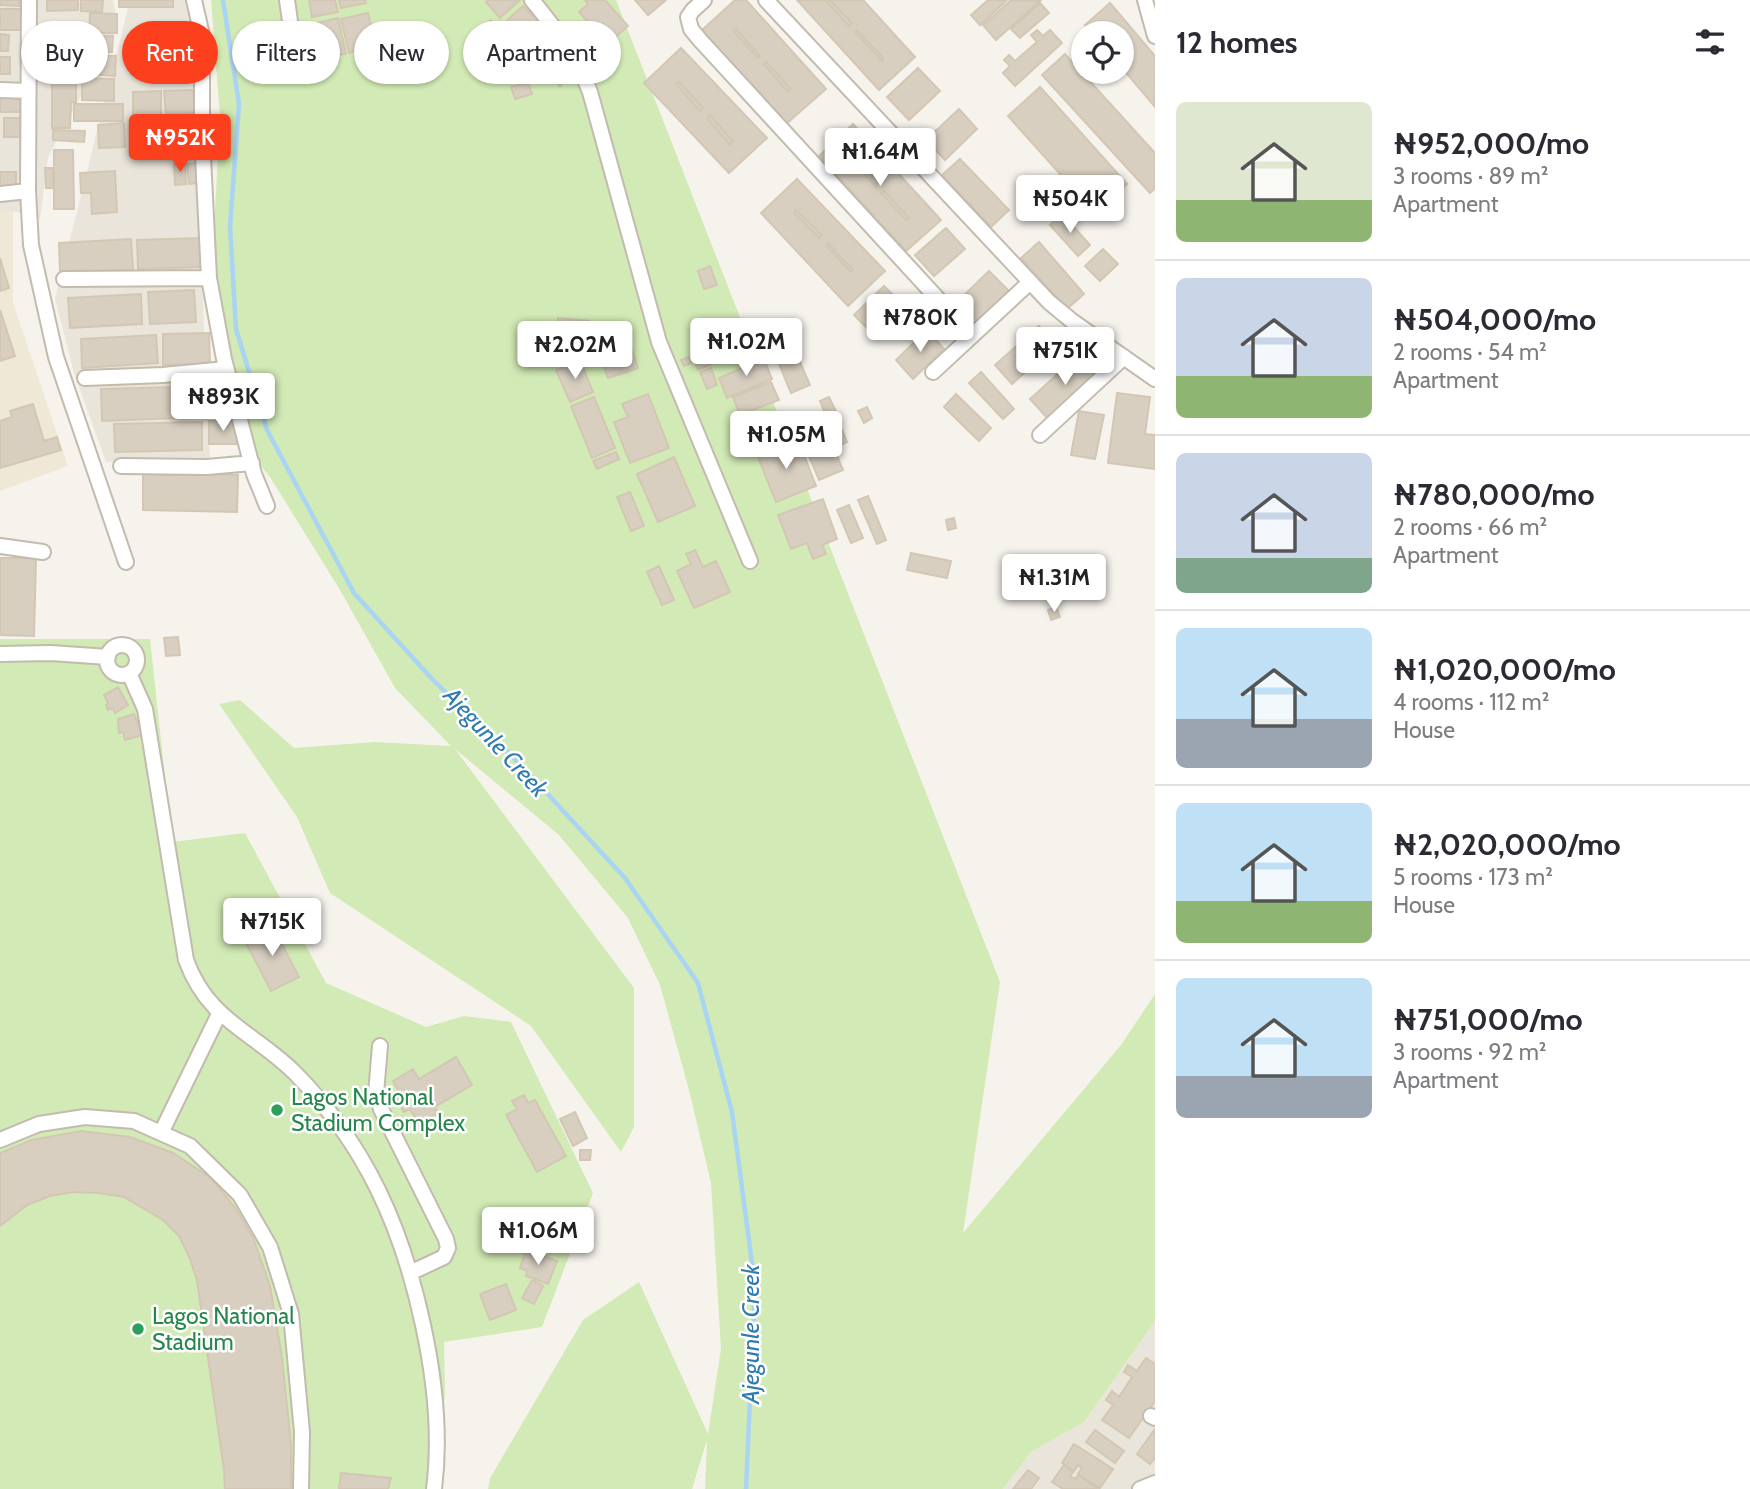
<!DOCTYPE html>
<html lang="en">
<head>
<meta charset="utf-8">
<style>
  body { margin:0; font-family:Cabin,sans-serif; background:#f2f2f3; color:#2b2b33; height:100vh; display:flex; flex-direction:column; font-size:26px; white-space:nowrap }
  * { box-sizing:border-box; margin:0 }
  p { font-size:23px; color:#7c7c81 }
  .icon { flex:none; width:38px; height:38px; fill:none; stroke:currentColor; stroke-width:2; stroke-linecap:round; stroke-linejoin:round }
  .map { position:relative; flex:1; overflow:hidden }
  .drawer { display:flex; flex-direction:column; background:#fff; width:595px }
  .drawer>* { flex:none }
  .guide { position:absolute; left:21px; top:21px; width:665px; height:63px; display:flex; gap:14px }
  .controls { position:absolute; left:1071px; top:21px; display:grid; gap:14px }
  .controls a { display:grid; place-items:center; width:63px; height:63px; border-radius:50%; background:#fff; box-shadow:0 2px 5px #0004; font-size:35px }
  .price { position:absolute; translate:-50% -60px; padding:0 16px; border-radius:7px; background:#fff; color:#222; font-size:23px; line-height:46px; filter:drop-shadow(0 2px 4px #0008) }
  .price::after { content:''; position:absolute; left:50%; top:42px; width:21px; height:16px; margin-left:-10px; background:inherit; clip-path:polygon(0 0,100% 0,50% 100%) }
  .price.on { background:#fc3f1d; color:#fff }
  ul { padding:0; list-style:none }
  li { display:flex; align-items:center; gap:21px; height:175px; padding:0 21px }
  li+li { border-top:2px solid #e1e1e2 }
  li span { display:grid; place-items:center; flex:none; width:196px; height:140px; border-radius:10px; color:#555 }
  li>.icon { margin-inline-start:auto }
  span .icon { width:84px; height:84px; fill:#fffc; stroke-width:1 }
  li b { font-size:30px }
  h2 { display:flex; justify-content:space-between; align-items:center; height:84px; padding:0 21px; font-size:30px }
  .tag { padding:0 24px; border-radius:32px; background:#fff; box-shadow:0 2px 5px #0004; font-size:24px; line-height:63px }
  .tag.on { background:#fc3f1d; color:#fff }
  main { display:flex; flex:1; min-height:0 }
  .map>svg:first-child { display:block }
  .residential { fill:#eae5da }
  .education { fill:#efe8d6 }
  .green { fill:#d2eab5 }
  .lines { fill:none; stroke-linecap:round; stroke-linejoin:round }
  .stream { stroke:#a9d4f2; stroke-width:4.5 }
  .building { fill:#d8cfc1; stroke:#d3c7b4; stroke-width:2; fill-rule:evenodd }
  .minor-casing { stroke:#c2bbae; stroke-width:18 }
  .minor { stroke:#fff; stroke-width:14 }
  .leisure-dot { fill:#2e9e5b; stroke:#fff; stroke-width:2.5 }
  .labels { text-anchor:middle; dominant-baseline:central; stroke-width:5; stroke-linejoin:round; paint-order:stroke }
  .leisure-label { font-size:23px; fill:#27864d; stroke:#fff; text-anchor:start }
  .water-label { font-size:24px; font-style:italic; fill:#2e7ab2; stroke:#fff }
</style>
</head>
<body>
<main>
<div class="map">
<svg width="1155" height="1489" viewBox="0 0 1155 1489">
  <rect width="100%" height="100%" fill="#f6f3ec"/>
  <!-- residential -->
  <path class="residential" d="M0,0H113L118,26L48,157L40,219L13,211H0Z
    M130,0H190L210,463L106,462L74,373L55,299Z
    M1155,1321V1489H1003L1031,1452L1084,1422Z"/>
  <!-- education -->
  <path class="education" d="M0,211H13V303L68,466L0,491Z"/>
  <!-- green -->
  <path class="green" d="M211,0H616L1000,982L963,1233L1121,1045L1155,994V1321L1084,1422L1031,1452L1003,1489H705L707,1440L692,1489H488L490,1478L583,1320L639,1282L708,1434L721,1349L711,1183L689,1090L660,985L628,918L559,835L455,749L634,988V1127L621,1152L531,1026L330,893L297,817L219,704L240,700L294,748L374,742L451,746L395,688L340,590L270,477L256,460L215,290L214,229L220,117Z
    M0,639H150L172,842L245,833L326,983L426,1027L464,1016L511,1022L593,1193L542,1327L444,1342L445,1393L435,1489H0Z"/>
  <g class="lines">
    <!-- stream -->
    <path class="stream" d="M223,0L239,104L230,226L236,329L267,430L354,593L433,680L520,764L625,878L698,983L732,1112L755,1286L746,1489"/>
  </g>
  <!-- building -->
  <path class="building" d="M0,0H19V6L0,5Z
    M47,0H78V10L47,11Z
    M81,0H103L102,12L81,11Z
    M119,0H173V7H119Z
    M309,0H335L338,12L312,17Z
    M339,0H365L366,3L341,8Z
    M488,0H520L500,18L486,2Z
    M585,0H605L628,26L608,44L579,12L588,4Z
    M635,0H666L648,15Z
    M735,0H746L826,89L786,124L702,30ZM736,29L760,56L758,58L733,31ZM766,62L791,89L788,92L764,64Z
    M797,0H825L849,26L852,23L830,0H863L915,57L879,90ZM857,30L884,59L882,61L855,32Z
    M825,0H830L852,23L849,26Z
    M988,0H1007L980,25L971,15Z
    M1011,0L1040,1L996,40L983,25Z
    M1040,3L1049,13L1020,38L1011,29Z
    M1110,3L1155,56V107L1122,68V33H1092L1085,25Z
    M523,6L537,20L520,40L504,23Z
    M0,9H24V30H0Z
    M90,13L117,14V33H89Z
    M368,13L376,46L368,48L369,54L356,58L355,51L349,53L341,19Z
    M338,18L346,54L338,55L339,60L326,63L325,58L321,59L313,24Z
    M491,20L497,30L487,36L481,27Z
    M53,22H65L64,53L52,52Z
    M736,29L760,56L758,58L733,31Z
    M857,30L884,59L882,61L855,32Z
    M1037,30L1043,36L1050,30L1062,43L1015,86L1003,73L1010,66L1004,60L1009,55L1015,61L1037,42L1031,35Z
    M160,32L161,57L134,58L133,33Z
    M548,33L563,47L545,67L525,48L535,38L539,42Z
    M0,34L9,35L8,51H0Z
    M165,35H196V65H165Z
    M87,36H113L112,52H87Z
    M681,48L767,138L729,173L644,83ZM679,82L703,108L700,111L676,84ZM710,115L733,142L730,145L707,118Z
    M565,52L579,68L560,86L545,70Z
    M1065,54L1155,153V188L1150,193L1042,75Z
    M44,55H56L57,76H44Z
    M59,55H74L73,77L58,76Z
    M83,55L116,56L115,76L83,74Z
    M0,57H10V74H0Z
    M766,62L791,89L788,92L764,64Z
    M918,68L940,91L909,120L887,97Z
    M82,78L114,79V101L82,100Z
    M52,81H76V102H71L70,128H52Z
    M528,82L532,94L515,99L511,87Z
    M679,82L703,108L700,111L676,84Z
    M1040,87L1127,184L1095,213L1008,116Z
    M193,90L195,113L166,115L164,91Z
    M161,91V115H133V92Z
    M0,95H21V112H0Z
    M74,104H123V121H74Z
    M959,109L977,129L945,160L926,140Z
    M710,115L733,142L730,145L707,118Z
    M4,118H26V137H4Z
    M124,123L125,147L99,148L98,125Z
    M853,124L941,220L906,251L819,156ZM854,157L878,184L876,187L851,160ZM884,191L909,218L906,220L881,193Z
    M53,130L85,131L84,142L53,140Z
    M54,150H73L74,209H54Z
    M854,157L878,184L876,187L851,160Z
    M960,159L1009,210L991,227L942,175Z
    M197,163L198,183L189,184L187,164Z
    M174,164H185L186,184L175,185Z
    M45,168H53V188H46Z
    M115,171L117,212L92,214L91,193H81L80,173Z
    M0,172H16V188H0Z
    M797,179L885,271L848,306L761,213ZM796,210L822,235L819,238L794,213ZM828,243L853,270L851,272L826,245Z
    M884,191L909,218L906,220L881,193Z
    M796,210L822,235L819,238L794,213Z
    M1062,214L1090,245L1078,256L1050,225Z
    M946,228L965,249L934,276L915,255Z
    M203,238L204,267L138,269L137,240Z
    M131,239L133,270L60,273L59,243Z
    M1039,242L1084,294L1067,309L1021,258Z
    M828,243L853,270L851,272L826,245Z
    M1103,249L1118,264L1100,281L1085,266Z
    M0,258L9,288L0,291Z
    M710,266L717,285L704,289L698,271Z
    M989,271L1010,292L976,324L956,303Z
    M884,286L903,305L873,334L854,315Z
    M194,290L196,322L150,324L148,292Z
    M141,294L142,324L70,328L68,298Z
    M0,310L15,356L0,361Z
    M558,318L589,321L587,340L556,337Z
    M538,326L553,327L552,338L537,337Z
    M778,326L786,345L764,353L757,334Z
    M1039,326L1056,345L1012,384L995,365Z
    M927,330L944,349L913,379L896,360Z
    M209,333L210,364L163,365V334Z
    M156,335L158,363L82,368L81,339Z
    M629,342L638,368L608,378L599,353Z
    M716,350L721,360L698,370L694,359Z
    M795,351L810,385L791,393L777,359Z
    M1081,353L1101,375L1050,421L1030,399Z
    M689,357L691,363L684,366L681,360Z
    M764,359L772,379L727,398L719,378Z
    M580,360L593,392L570,402L556,370Z
    M711,368L717,385L707,389L700,372Z
    M981,372L1014,409L1003,419L969,383Z
    M771,382L779,400L740,415L733,397Z
    M176,387L177,418L102,421L101,389Z
    M1117,393L1150,397L1145,434L1155,435V469L1108,463Z
    M648,394L669,448L630,463L614,422L628,417L622,404Z
    M956,394L991,428L979,441L944,407Z
    M594,397L615,448L592,458L571,406Z
    M829,397L839,418L829,422L820,401Z
    M33,404L44,441L57,437L61,450L0,468V421L12,417L10,411Z
    M867,407L872,418L864,423L858,411Z
    M1079,411L1104,415L1095,459L1071,455Z
    M209,421L238,422V444H209Z
    M202,422V450L115,452L114,424Z
    M824,424L843,470L819,480L800,434Z
    M842,430L847,442L839,446L834,433Z
    M779,443L783,452L800,445L816,486L776,502L756,452Z
    M616,452L619,459L597,469L593,461Z
    M674,457L695,506L658,522L637,474Z
    M143,474L238,475L237,512L143,510Z
    M630,492L644,526L631,531L617,497Z
    M868,496L886,540L877,544L858,500Z
    M823,499L837,539L822,545L826,554L813,559L807,543L791,549L778,515Z
    M849,505L863,538L851,543L837,510Z
    M954,518L956,528L948,530L946,520Z
    M695,550L703,567L716,561L730,592L694,608L677,571L691,564L686,554Z
    M911,553L951,561L947,578L907,570Z
    M0,558H36L34,636L0,635Z
    M659,566L674,600L662,605L647,572Z
    M1056,607L1060,617L1051,620L1048,610Z
    M178,637L180,655L166,656L164,638Z
    M118,687L128,705L115,713L113,708L108,710L106,705L108,703L104,695Z
    M134,714L142,735L125,740L123,732L119,733L118,719Z
    M271,923L299,977L271,991L246,943L257,938L253,932Z
    M456,1057L472,1085L435,1107L438,1113L419,1124L410,1109L404,1112L395,1097L400,1094L393,1081L413,1069L419,1079Z
    M524,1095L528,1103L535,1100L566,1156L537,1172L506,1115L517,1109L512,1101Z
    M575,1112L587,1138L573,1146L560,1119Z
    M81,1131L130,1137L173,1153L211,1178L236,1209L254,1240L270,1286L282,1358L291,1445V1489H225L224,1470L197,1280L189,1256L179,1236L163,1220L124,1197L99,1193L73,1192L50,1196L27,1205L0,1226V1153L32,1140Z
    M580,1150H591L590,1160H580Z
    M526,1250L557,1261L548,1284L526,1276L527,1271L520,1268Z
    M532,1280L543,1286L534,1304L522,1298Z
    M506,1284L516,1310L490,1320L480,1294Z
    M1146,1358L1155,1364V1401L1129,1438L1102,1420L1113,1405L1106,1400L1112,1391L1119,1397L1132,1377L1124,1372L1128,1365L1137,1371Z
    M1155,1429V1458L1150,1464L1137,1454Z
    M1095,1430L1124,1451L1115,1463L1086,1442Z
    M1074,1444L1113,1469L1100,1488L1078,1474L1082,1468L1078,1465L1074,1471L1062,1463Z
    M1064,1465L1073,1472L1070,1476L1075,1479L1078,1475L1098,1489H1063L1052,1482Z
    M1028,1470L1039,1478L1031,1489H1013Z
    M341,1473L391,1478L388,1489H339Z"/>
  <g class="lines">
    <!-- minor casing -->
    <g class="minor-casing">
      <path id="minor" d="M29,0L28,191L31,245L56,357L126,562
        M194,0L202,35V136L209,278L224,359L254,474L267,506
        M287,0L294,49
        M532,0C558,32 575,53 590,92L659,342L750,561
        M704,0L693,10L688,17L691,29L700,40L972,336
        M766,0L1049,302L1072,321L1155,379
        M1145,0L1155,36
        M0,90L28,91
        M0,194L28,191
        M64,279L209,278
        M933,372L1029,283
        M85,378L163,375L226,369
        M1040,435L1124,357
        M121,466L207,467L252,463
        M0,546L43,552
        M107 660a15 15 0 1 1 30 0a15 15 0 1 1-30 0Z
        M0,654L51,653L108,657
        M129,673L145,709L186,960C208,1021 254,1032 295,1073C366,1145 402,1227 423,1325C435,1380 441,1434 434,1489
        M380,1046L376,1093L381,1109L446,1239L448,1248L444,1257L412,1272
        M161,1133L219,1014
        M0,1140L39,1124L85,1117L134,1121L190,1146L240,1195L270,1247L291,1314L302,1432L301,1489
        M1151,1416L1155,1418
        M1140,1489L1155,1483"/>
    </g>
    <!-- minor -->
    <use href="#minor" class="minor"/>
  </g>
  <!-- markers -->
  <g class="leisure-dot">
    <circle cx="277" cy="1110" r="7"/>
    <circle cx="138" cy="1329" r="7"/>
  </g>
  <g class="labels">
    <!-- leisure labels -->
    <g class="leisure-label">
      <text x="291" y="1097">Lagos National<tspan x="291" dy="26">Stadium Complex</tspan></text>
      <text x="152" y="1316">Lagos National<tspan x="152" dy="26">Stadium</tspan></text>
    </g>
    <!-- water labels -->
    <g class="water-label">
      <text transform="translate(496 742) rotate(47)">Ajegunle Creek</text>
      <text transform="translate(750 1334) rotate(-90)">Ajegunle Creek</text>
    </g>
  </g>
</svg>
<div class="controls">
<a><svg class="icon" aria-label="locate" viewBox="0 0 24 24"><circle cx="12" cy="12" r="6"/><path d="M12 2v4M12 18v4M2 12h4M18 12h4"/></svg></a>
</div>
<b class="price on" style="left:180px;top:174px">₦952K</b>
<b class="price" style="left:880px;top:188px">₦1.64M</b>
<b class="price" style="left:1070px;top:235px">₦504K</b>
<b class="price" style="left:920px;top:354px">₦780K</b>
<b class="price" style="left:746px;top:378px">₦1.02M</b>
<b class="price" style="left:575px;top:381px">₦2.02M</b>
<b class="price" style="left:1065px;top:387px">₦751K</b>
<b class="price" style="left:223px;top:433px">₦893K</b>
<b class="price" style="left:786px;top:471px">₦1.05M</b>
<b class="price" style="left:1054px;top:614px">₦1.31M</b>
<b class="price" style="left:272px;top:958px">₦715K</b>
<b class="price" style="left:538px;top:1267px">₦1.06M</b>
<div class="guide">
<a class="tag">Buy</a>
<a class="tag on">Rent</a>
<a class="tag">Filters</a>
<a class="tag">New</a>
<a class="tag">Apartment</a>
</div>
</div>
<section class="drawer">
<h2>12 homes<svg class="icon" aria-label="filters" viewBox="0 0 24 24"><path d="M4 7h16M4 17h16"/><circle cx="9" cy="7" r="2"/><circle cx="15" cy="17" r="2"/></svg></h2>
<ul>
<li><span style="background:linear-gradient(#dfe7d0 70%,#8fb573 0)"><svg class="icon" aria-label="home" viewBox="0 0 24 24"><path d="M3 11l9-7 9 7M6 9v11h12V9"/></svg></span><div><b>₦952,000/mo</b><p>3 rooms · 89 m²</p><p>Apartment</p></div></li>
<li><span style="background:linear-gradient(#c9d6e8 70%,#8fb573 0)"><svg class="icon" aria-label="home" viewBox="0 0 24 24"><path d="M3 11l9-7 9 7M6 9v11h12V9"/></svg></span><div><b>₦504,000/mo</b><p>2 rooms · 54 m²</p><p>Apartment</p></div></li>
<li><span style="background:linear-gradient(#c9d6e8 75%,#7fa58c 0)"><svg class="icon" aria-label="home" viewBox="0 0 24 24"><path d="M3 11l9-7 9 7M6 9v11h12V9"/></svg></span><div><b>₦780,000/mo</b><p>2 rooms · 66 m²</p><p>Apartment</p></div></li>
<li><span style="background:linear-gradient(#bfe0f5 65%,#9aa5b1 0)"><svg class="icon" aria-label="home" viewBox="0 0 24 24"><path d="M3 11l9-7 9 7M6 9v11h12V9"/></svg></span><div><b>₦1,020,000/mo</b><p>4 rooms · 112 m²</p><p>House</p></div></li>
<li><span style="background:linear-gradient(#bfe0f5 70%,#8fb573 0)"><svg class="icon" aria-label="home" viewBox="0 0 24 24"><path d="M3 11l9-7 9 7M6 9v11h12V9"/></svg></span><div><b>₦2,020,000/mo</b><p>5 rooms · 173 m²</p><p>House</p></div></li>
<li><span style="background:linear-gradient(#bfe0f5 70%,#9aa5b1 0)"><svg class="icon" aria-label="home" viewBox="0 0 24 24"><path d="M3 11l9-7 9 7M6 9v11h12V9"/></svg></span><div><b>₦751,000/mo</b><p>3 rooms · 92 m²</p><p>Apartment</p></div></li>
</ul>
</section>
</main>
</body>
</html>
